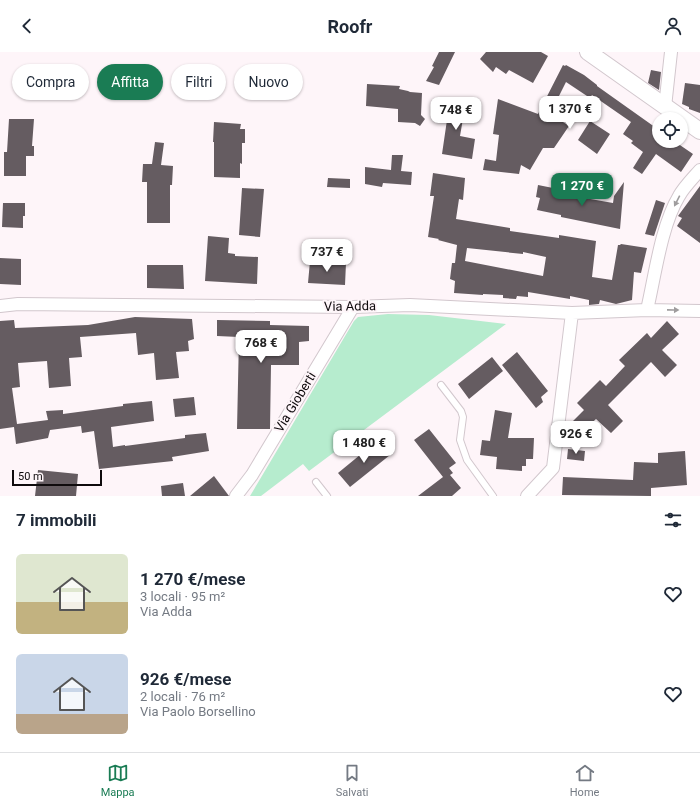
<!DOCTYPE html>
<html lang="it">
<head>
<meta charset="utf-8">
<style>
  body { margin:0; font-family:Roboto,sans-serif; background:#f2f2f3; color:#1f2937; height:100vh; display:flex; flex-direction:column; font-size:15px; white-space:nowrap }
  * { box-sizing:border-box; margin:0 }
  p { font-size:13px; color:#747a83 }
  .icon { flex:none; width:22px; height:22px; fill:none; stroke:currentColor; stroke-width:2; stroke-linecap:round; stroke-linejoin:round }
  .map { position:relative; height:444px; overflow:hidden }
  .details { display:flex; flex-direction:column; background:#fff; flex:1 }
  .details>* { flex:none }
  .hud { position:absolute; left:12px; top:12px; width:400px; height:36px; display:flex; gap:8px }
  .controls { position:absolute; left:652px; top:60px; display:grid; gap:8px }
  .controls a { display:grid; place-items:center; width:36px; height:36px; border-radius:50%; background:#fff; box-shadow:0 1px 3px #0004; font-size:20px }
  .scale { position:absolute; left:12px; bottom:10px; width:90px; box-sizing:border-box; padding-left:4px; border:2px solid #0f0b0d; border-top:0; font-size:11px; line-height:14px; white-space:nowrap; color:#0f0b0d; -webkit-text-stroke:3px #fef5f9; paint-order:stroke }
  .price { position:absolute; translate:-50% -34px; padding:0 9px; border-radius:8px; background:#fff; color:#222; font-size:13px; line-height:26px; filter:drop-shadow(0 1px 2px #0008) }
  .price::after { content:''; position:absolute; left:50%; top:24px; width:12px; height:9px; margin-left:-6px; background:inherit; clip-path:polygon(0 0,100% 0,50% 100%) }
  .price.selected { background:#1a7c54; color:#fff }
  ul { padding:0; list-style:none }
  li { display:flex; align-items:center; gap:12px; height:100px; padding:0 16px }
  li span { display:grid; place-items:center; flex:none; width:112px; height:80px; border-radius:6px; color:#555 }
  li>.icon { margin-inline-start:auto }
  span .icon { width:48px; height:48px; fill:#fffc; stroke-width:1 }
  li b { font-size:17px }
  h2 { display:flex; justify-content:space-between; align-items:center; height:48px; padding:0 16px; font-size:17px }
  .chip { padding:0 14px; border-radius:18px; background:#fff; box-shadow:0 1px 3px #0004; font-size:14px; line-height:36px }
  .chip.selected { background:#1a7c54; color:#fff }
  header { display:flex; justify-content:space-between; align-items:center; height:52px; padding:0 16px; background:#fff; font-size:18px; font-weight:700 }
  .menu { display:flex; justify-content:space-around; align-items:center; height:56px; border-top:1px solid #e0e1e3; background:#fff; font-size:11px; color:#747a83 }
  .menu a { display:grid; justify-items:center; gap:2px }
  .menu .selected { color:#1a7c54 }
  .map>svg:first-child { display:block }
  .green { fill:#b6ecce }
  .building { fill:#655c61; fill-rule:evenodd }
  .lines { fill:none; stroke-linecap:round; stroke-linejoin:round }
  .lane-casing { stroke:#d2c7cd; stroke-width:8 }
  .street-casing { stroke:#d2c7cd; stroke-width:14 }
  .secondary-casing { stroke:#d2c7cd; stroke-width:18 }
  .lane { stroke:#fff; stroke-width:6 }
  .street { stroke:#fff; stroke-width:12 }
  .secondary { stroke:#fff; stroke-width:16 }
  .oneway { fill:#9f9d9e }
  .labels { text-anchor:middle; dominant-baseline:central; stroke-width:4; stroke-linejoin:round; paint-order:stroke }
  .street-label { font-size:13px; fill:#0f0b0d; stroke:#fef5f9 }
</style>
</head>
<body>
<header><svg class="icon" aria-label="back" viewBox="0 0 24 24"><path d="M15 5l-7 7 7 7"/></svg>Roofr<svg class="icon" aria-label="person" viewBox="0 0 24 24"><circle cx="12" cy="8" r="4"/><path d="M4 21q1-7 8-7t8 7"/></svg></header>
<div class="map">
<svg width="700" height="444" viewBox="0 0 700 444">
  <rect width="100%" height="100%" fill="#fef5f9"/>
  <!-- green -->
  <path class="green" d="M388,262L429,263L506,272L309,419L303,412L261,444H250L354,269L358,265Z"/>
  <!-- building -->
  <path class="building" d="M439,0H455L439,33L426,29L434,15L432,14Z
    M486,0H541L548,4L533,31L509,18L506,22L496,15L493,20L480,7Z
    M563,13L565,14L566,13L584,23L597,33V34L659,78V89H674L693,102L681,120L656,102L642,122L633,116L643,100L631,91L633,89L623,82L631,70L592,43L590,46L566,30L547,68H560L569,74L554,96H543L530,118L521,113L519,122L483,118L485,107L496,109L499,83L493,82L498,47L538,62Z
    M651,18L661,20L659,38L648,31Z
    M685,31L700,33V61L689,57V55L682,52Z
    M367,32L400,34L399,37L408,39L410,40L422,41L421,63L425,67L420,74L415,71L398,70V57L366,54Z
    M448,45L466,49L460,84L475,87L472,107L442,102L447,68H444Z
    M9,67H34L32,94H34V104H26V124H4V100H7Z
    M590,69L610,82L597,102L578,88Z
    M214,70L241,72L240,77H245V91H242V112L240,111V126L214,125V90H213Z
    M155,90L164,91L161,113L173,114L172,133H170V171H147V130H142L143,112H152Z
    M392,103H403L401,119L412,120L411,133L383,131L382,135L365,132V115L391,118Z
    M433,121L465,126L463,148L459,147L456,167L510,176V179L559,186V183L596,189L592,225L612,228L618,193H620L621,192L647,196L641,221L634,220L632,248L616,252L600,248L599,252L589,253V248L570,244V247L528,240V245L517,244L516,247L503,246V243L483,242V243L454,241L455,229L450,227L452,211H455L457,193L438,188L439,187L428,185L434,144H430ZM467,196L523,202V200L546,205L543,224L465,209Z
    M328,126L350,127V136L327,135Z
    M624,130L620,177L561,165V163L537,158L540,146L536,145L538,133L563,138L562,142L613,151L614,144Z
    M700,134V191L677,174L682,166L678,164Z
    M242,136L264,137L260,185L239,183Z
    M656,148L665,151L654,184L645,182Z
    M3,151H25V164H23V176L2,175Z
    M208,184L229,186L228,201L235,202V204L258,205L257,232L205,229Z
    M0,206L21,207V233L0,232Z
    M310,209L346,211L345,233L308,231Z
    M147,213H183L184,237L147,236Z
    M135,265L192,267L194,287L188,289L189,299L176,300L179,326L156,328L154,301L138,303L136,281L80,285L82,305L69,306L71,334L49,336L47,309L18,311L20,335L12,336L17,372L48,368L46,359L63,358V362L123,354V352L152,349L154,369L111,375L113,395L125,393V394L185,386V383L206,381L209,399L172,405L173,409L99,417L94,379L82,381L81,374L50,378L48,386L16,392L14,375L0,377V269L14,268L15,276L88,273Z
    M217,268L270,269V273L309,274V289L299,290V313H271L270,377H237L239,285L217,284Z
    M667,269L679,282L662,298L677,313L665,325L651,310L608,353L623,369L611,381L596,367L581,381L571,371L584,358L577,351L600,328L606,334L625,314L619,308L647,281L651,286Z
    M517,300L548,339L541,345L543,350L536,356L502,313Z
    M492,305L503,319L469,347L458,332Z
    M194,345L196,363L175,365L173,347Z
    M495,358L512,361L508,386H534L533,407H526V414H522V419L496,417L497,405L480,403L482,388L490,389Z
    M429,377L456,411L449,416L453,421L450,423L461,436L452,444H418L443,425L414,388Z
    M377,389L390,403L350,435L338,421Z
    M568,397L585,399L584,409L567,407Z
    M685,399L687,433L651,436V444L562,443L563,425L633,428L634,410L658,411V401Z
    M38,418L78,422L76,444H35Z
    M214,424L229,444H190Z
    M183,431L185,444H162L161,434Z"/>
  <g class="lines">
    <!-- lane casing -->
    <g class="lane-casing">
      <path id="lane" d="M441,333L461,359L463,365L460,388L467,408L493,444
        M316,430L327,444"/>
    </g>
    <!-- street casing -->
    <g class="street-casing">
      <path id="street" d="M665,55L671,0
        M0,254L18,252L353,255L410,253L572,261L647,258L700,259
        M647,258C655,224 661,174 679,144C684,135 693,126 700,118
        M236,444L252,423L353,255
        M527,444L553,416L572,261"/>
    </g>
    <!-- secondary casing -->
    <g class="secondary-casing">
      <path id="secondary" d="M588,0L700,79"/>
    </g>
    <!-- lane -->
    <use href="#lane" class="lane"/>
    <!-- street -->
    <use href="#street" class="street"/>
    <!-- secondary -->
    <use href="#secondary" class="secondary"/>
  </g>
  <!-- one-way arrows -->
  <defs><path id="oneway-solid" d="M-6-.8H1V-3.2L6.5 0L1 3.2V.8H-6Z"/></defs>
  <g class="oneway">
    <use href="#oneway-solid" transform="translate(677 149) rotate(117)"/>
    <use href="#oneway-solid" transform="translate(673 258) rotate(1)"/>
  </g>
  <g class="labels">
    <!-- street labels -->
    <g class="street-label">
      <text transform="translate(350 254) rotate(-1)">Via Adda</text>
      <text transform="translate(295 350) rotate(-59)">Via Gioberti</text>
    </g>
  </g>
</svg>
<div class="controls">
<a><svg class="icon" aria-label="locate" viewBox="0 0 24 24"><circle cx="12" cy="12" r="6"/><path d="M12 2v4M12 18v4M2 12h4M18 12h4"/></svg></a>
</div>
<div class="scale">50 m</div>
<b class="price" style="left:570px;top:78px">1 370 €</b>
<b class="price" style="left:456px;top:79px">748 €</b>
<b class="price selected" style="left:582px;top:155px">1 270 €</b>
<b class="price" style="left:327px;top:221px">737 €</b>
<b class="price" style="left:261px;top:312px">768 €</b>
<b class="price" style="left:576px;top:403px">926 €</b>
<b class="price" style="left:364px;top:412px">1 480 €</b>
<div class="hud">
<a class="chip">Compra</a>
<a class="chip selected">Affitta</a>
<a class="chip">Filtri</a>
<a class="chip">Nuovo</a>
</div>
</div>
<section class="details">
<h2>7 immobili<svg class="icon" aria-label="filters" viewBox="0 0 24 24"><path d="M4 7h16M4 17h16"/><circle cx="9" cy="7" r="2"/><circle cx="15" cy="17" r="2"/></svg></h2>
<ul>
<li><span style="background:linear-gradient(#dfe7d0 60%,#c2b280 0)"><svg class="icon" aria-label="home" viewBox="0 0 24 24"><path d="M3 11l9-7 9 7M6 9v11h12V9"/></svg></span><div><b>1 270 €/mese</b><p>3 locali · 95 m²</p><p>Via Adda</p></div><svg class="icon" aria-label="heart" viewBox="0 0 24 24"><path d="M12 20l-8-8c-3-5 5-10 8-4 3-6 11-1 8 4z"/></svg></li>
<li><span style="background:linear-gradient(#c9d6e8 75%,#b9a48a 0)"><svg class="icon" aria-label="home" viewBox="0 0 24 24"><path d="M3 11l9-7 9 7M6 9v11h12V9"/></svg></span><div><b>926 €/mese</b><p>2 locali · 76 m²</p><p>Via Paolo Borsellino</p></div><svg class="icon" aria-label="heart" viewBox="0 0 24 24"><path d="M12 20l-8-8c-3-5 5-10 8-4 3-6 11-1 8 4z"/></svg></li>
</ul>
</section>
<nav class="menu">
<a class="selected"><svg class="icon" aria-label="map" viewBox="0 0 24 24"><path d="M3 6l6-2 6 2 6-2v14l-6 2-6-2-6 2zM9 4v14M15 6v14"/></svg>Mappa</a>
<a><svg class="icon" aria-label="saved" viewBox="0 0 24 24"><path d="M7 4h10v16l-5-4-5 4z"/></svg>Salvati</a>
<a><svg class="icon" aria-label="home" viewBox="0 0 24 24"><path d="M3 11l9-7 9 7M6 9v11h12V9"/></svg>Home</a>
</nav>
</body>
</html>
